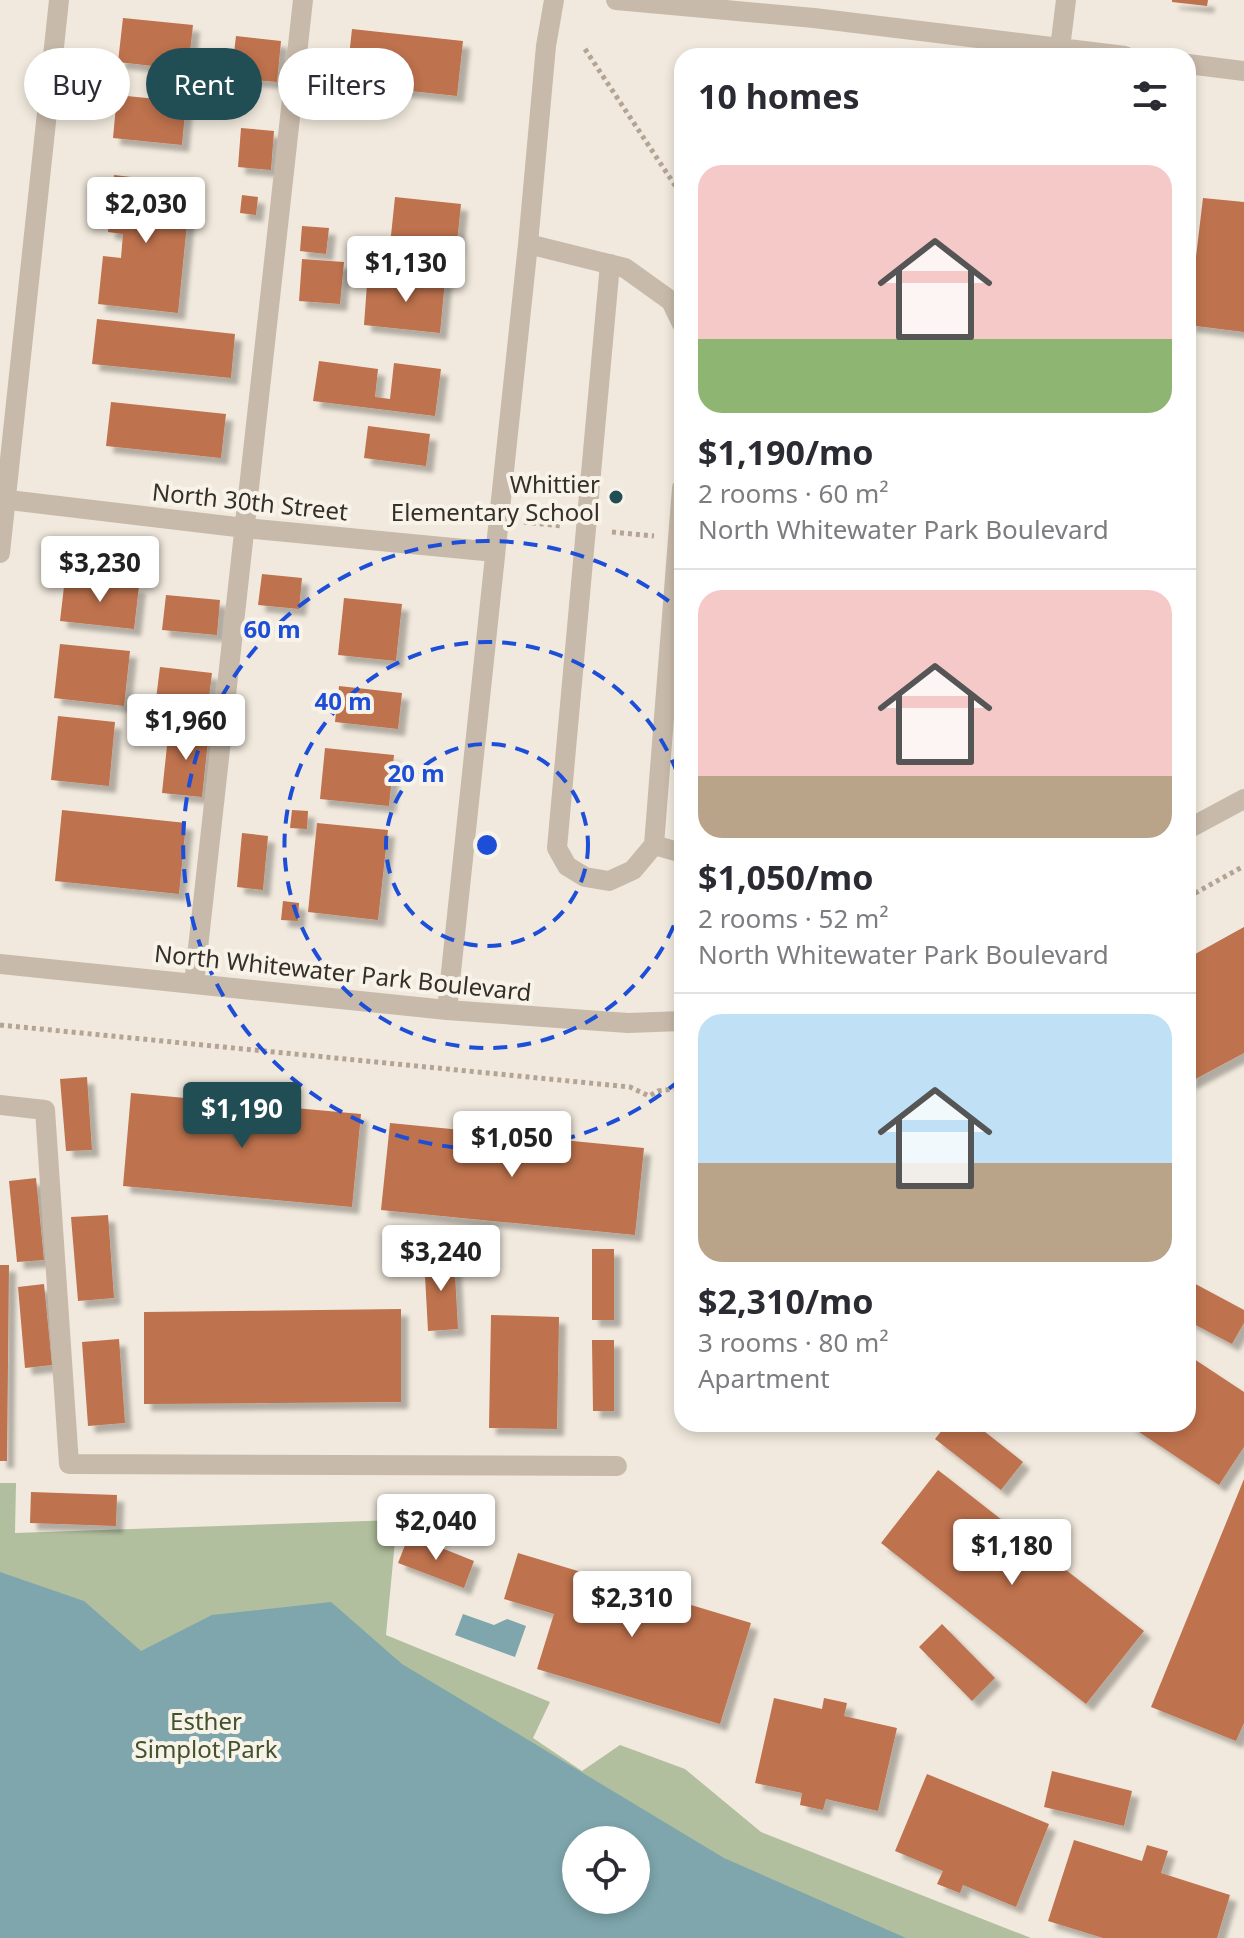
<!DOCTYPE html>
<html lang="en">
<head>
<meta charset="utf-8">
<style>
  body { margin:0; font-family:"Noto Sans",sans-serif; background:#f7f7f7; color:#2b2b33; height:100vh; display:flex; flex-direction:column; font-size:30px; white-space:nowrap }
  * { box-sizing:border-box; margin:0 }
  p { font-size:26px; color:#7c7c81 }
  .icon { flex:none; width:44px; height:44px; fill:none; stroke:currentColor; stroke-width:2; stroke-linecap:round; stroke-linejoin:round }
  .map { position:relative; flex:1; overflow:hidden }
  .side { position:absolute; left:674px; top:48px; width:522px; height:1384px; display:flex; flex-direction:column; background:#fff; border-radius:24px; box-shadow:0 4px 12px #0003 }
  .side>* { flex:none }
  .hud { position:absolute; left:24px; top:48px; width:530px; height:72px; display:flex; gap:16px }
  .buttons { position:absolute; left:562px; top:1826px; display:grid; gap:16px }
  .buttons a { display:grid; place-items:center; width:88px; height:88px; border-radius:50%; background:#fff; box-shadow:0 4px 12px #0003; font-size:40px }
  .price { position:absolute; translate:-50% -68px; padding:0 18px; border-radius:8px; background:#fff; color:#222; font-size:26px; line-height:52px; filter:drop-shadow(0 2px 4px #0008) }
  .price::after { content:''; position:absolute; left:50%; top:48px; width:24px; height:18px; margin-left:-12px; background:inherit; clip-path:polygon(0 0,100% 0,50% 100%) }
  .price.selected { background:#214d55; color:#fff }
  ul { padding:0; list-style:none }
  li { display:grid; align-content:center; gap:16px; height:424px; padding:0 24px }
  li+li { border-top:2px solid #e1e1e2 }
  li span { display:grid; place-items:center; height:248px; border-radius:24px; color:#555 }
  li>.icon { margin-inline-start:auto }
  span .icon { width:144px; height:144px; fill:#fffc; stroke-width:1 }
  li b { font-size:34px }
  h2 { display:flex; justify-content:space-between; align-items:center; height:96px; padding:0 24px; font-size:34px }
  .tag { padding:0 28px; border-radius:36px; background:#fff; box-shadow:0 4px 12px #0003; font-size:28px; line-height:72px }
  .tag.selected { background:#214d55; color:#fff }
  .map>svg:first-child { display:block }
  .green { fill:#b1bf9e; fill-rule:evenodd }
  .water { fill:#7ea6ac; fill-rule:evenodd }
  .building { fill:#be724d; filter:url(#shadow) }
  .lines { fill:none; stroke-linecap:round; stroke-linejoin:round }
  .path { stroke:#b4a494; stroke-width:5; stroke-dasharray:4 4; stroke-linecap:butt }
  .minor { stroke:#c8baaa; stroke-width:20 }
  .ring { fill:none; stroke:#1d4ed8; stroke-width:4; stroke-dasharray:14 10 }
  .poi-dot { fill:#214d55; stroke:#f8f3e9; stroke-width:3 }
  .labels { text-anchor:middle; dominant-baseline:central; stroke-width:8; stroke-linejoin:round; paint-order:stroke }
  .poi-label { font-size:24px; fill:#362e29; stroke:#f8f3e9; text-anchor:end }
  .street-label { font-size:24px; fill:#362e29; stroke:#f8f3e9 }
  .park-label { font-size:24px; fill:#42522e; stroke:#f8f3e9 }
  .centre { fill:#1d4ed8; stroke:#f8f3e9; stroke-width:4 }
  .ring-label { font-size:24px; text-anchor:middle; font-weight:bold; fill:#1d4ed8; stroke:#f8f3e9; stroke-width:8; stroke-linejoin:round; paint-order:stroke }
</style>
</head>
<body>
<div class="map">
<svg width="1244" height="1938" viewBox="0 0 1244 1938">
  <defs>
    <filter id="shadow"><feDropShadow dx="7" dy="7" stdDeviation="2" flood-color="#0004"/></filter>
  </defs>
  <rect width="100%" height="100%" fill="#f1e9dd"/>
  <!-- green -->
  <path class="green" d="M0,1483H16L15,1533L397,1520L386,1635L550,1702L533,1738L582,1771L620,1745L685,1769L761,1832L1031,1938H0ZM576,1840H636V1900H576Z"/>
  <!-- water -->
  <path class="water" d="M0,1572L84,1601L141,1651L212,1615L331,1602L402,1664L724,1858L906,1938H0ZM576,1840H636V1900H576Z
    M463,1614L494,1625L507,1619L526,1626L515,1657L455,1635Z"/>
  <!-- building -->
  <path class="building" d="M1172,0H1208L1207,6L1172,2Z
    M123,18L193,25L188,70L118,62Z
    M352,29L463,41L457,96L346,84Z
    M236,36L281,41L277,82L231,78Z
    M117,95L186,102L182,145L113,138Z
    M241,128L274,131L271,170L238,167Z
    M114,175L191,184L178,313L98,304L103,256L121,258L123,234L108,232Z
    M242,195L258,197L256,215L240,213Z
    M395,197L461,204L456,252L390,245Z
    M1203,198L1244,202V332L1188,325V264L1195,265Z
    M302,226L329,228L326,254L300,251Z
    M302,259L344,262L340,304L299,301Z
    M387,275L445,280L440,333L364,325L367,284L386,286Z
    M97,319L235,334L231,378L92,364Z
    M319,361L378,369L375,397L390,399L394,363L441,369L435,416L313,401Z
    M111,402L226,414L221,458L106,446Z
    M368,426L430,434L426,466L364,458Z
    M262,574L302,578L299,609L258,605Z
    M65,578L139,586L134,629L60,621Z
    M166,595L220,600L217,635L162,630Z
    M344,598L402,604L396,661L338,655Z
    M60,644L130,651L124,706L54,698Z
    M160,667L212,673L208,705L156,699Z
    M339,686L402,693L398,729L335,722Z
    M58,716L115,722L109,786L51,780Z
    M169,727L209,731L202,797L162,793Z
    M325,748L394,755L389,806L320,799Z
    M62,810L186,823L179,894L55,881Z
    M292,810L308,811L307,829L290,828Z
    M317,823L388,830L378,920L308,912Z
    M242,833L268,836L263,890L237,887Z
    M283,901L299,903L298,921L281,920Z
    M1244,927V1053L1188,1083V958Z
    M87,1077L92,1150L66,1151L60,1079Z
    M131,1093L361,1114L352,1207L123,1186Z
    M390,1123L644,1148L635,1235L381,1210Z
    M36,1178L44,1260L17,1262L9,1181Z
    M108,1215L114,1298L78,1301L71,1217Z
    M592,1249H614V1320H592Z
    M454,1256L458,1329L428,1331L424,1257Z
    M0,1265H9L7,1461H0Z
    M1188,1280L1244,1310V1323L1232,1344L1188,1321Z
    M44,1284L52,1365L25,1368L18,1287Z
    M401,1309V1402L144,1404V1312Z
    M491,1315L559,1317L557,1429L489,1428Z
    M119,1339L125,1423L88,1426L82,1342Z
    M592,1340H614V1411H593Z
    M1188,1355L1244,1392V1447L1219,1485L1127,1424H1188Z
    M947,1424H975L1023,1462L1001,1490L935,1439Z
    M938,1470L1144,1631L1086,1704L881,1543Z
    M1244,1479V1723L1236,1741L1151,1707Z
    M31,1492L117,1495L116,1526L30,1523Z
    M409,1535L474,1561L464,1588L398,1563Z
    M518,1553L751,1623L720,1724L537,1669L554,1614L504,1599Z
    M942,1624L995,1678L972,1701L919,1647Z
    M774,1698L822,1709L824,1698L847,1703L844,1716L897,1728L878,1811L826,1799L823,1810L800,1805L802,1793L755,1783Z
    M1052,1771L1132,1791L1124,1826L1044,1807Z
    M927,1774L1049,1824L1016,1907L963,1885L960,1893L937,1884L943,1871L895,1851Z
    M1074,1840L1142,1861L1147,1845L1168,1851L1161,1873L1230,1895L1217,1938H1103L1048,1921Z"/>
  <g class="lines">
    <!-- path -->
    <path class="path" d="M585,49L682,196
      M524,522L562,526
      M612,532L654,536
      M1188,897L1244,866
      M0,1025L630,1087L649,1096L658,1091L682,1088"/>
    <!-- minor -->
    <path class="minor" d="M616,0L814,18L1125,56
      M1060,48L1066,0
      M1188,64L1244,71
      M528,244L625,268L671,301L682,324
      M610,264L557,848L567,866L585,877L609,881L633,870L654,845L682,488
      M0,499L245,528L495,552
      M0,553L59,0
      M1188,829L1244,799
      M654,845L682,853
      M0,964L447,1010L628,1023L682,1021
      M194,984L303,0
      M447,1010L528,244L546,46L554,0
      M0,1105L45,1110L69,1464L617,1466"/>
  </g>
  <!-- distance rings -->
  <g class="ring">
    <circle cx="487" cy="845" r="101"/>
    <path d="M682 903A203 203 0 1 1 682 787"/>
    <path d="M680 1080A304 304 0 1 1 680 610"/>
  </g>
  <!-- markers -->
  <circle class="poi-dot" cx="616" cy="497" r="8"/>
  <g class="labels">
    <!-- poi labels -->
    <g class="poi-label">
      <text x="600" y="483">Whittier<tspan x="600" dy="28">Elementary School</tspan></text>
    </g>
    <!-- street labels -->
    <g class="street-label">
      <text transform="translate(250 501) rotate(6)">North 30th Street</text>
      <text transform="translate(343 972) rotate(6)">North Whitewater Park Boulevard</text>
    </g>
    <!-- park labels -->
    <g class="park-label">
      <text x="206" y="1720">Esther<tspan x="206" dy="28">Simplot Park</tspan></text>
    </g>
  </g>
  <circle cx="487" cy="845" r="12" class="centre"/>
  <g class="ring-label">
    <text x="272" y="638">60 m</text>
    <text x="343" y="710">40 m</text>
    <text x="416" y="782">20 m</text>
  </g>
</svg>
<div class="buttons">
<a><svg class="icon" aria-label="locate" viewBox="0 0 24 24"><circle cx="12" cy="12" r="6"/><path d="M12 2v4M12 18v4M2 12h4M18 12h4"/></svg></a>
</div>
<b class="price" style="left:146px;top:245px">$2,030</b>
<b class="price" style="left:406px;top:304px">$1,130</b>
<b class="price" style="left:100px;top:604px">$3,230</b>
<b class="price" style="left:186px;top:762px">$1,960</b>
<b class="price selected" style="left:242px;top:1150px">$1,190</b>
<b class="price" style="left:512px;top:1179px">$1,050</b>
<b class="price" style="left:441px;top:1293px">$3,240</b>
<b class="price" style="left:436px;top:1562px">$2,040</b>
<b class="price" style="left:1012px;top:1587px">$1,180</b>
<b class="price" style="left:632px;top:1639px">$2,310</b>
<div class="hud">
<a class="tag">Buy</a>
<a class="tag selected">Rent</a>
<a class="tag">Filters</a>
</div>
<section class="side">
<h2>10 homes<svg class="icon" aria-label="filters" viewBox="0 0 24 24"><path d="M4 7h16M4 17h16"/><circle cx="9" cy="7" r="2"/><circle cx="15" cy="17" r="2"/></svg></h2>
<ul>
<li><span style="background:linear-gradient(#f6c9c9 70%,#8fb573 0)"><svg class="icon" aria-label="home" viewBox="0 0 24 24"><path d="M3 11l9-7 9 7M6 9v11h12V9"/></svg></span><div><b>$1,190/mo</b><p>2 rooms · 60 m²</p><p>North Whitewater Park Boulevard</p></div></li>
<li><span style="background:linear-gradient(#f6c9c9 75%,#b9a48a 0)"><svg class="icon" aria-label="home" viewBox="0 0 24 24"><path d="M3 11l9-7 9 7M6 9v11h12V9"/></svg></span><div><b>$1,050/mo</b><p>2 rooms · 52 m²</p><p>North Whitewater Park Boulevard</p></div></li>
<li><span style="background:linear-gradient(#bfe0f5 60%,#b9a48a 0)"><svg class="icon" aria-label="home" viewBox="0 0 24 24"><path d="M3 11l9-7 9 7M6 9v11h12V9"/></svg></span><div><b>$2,310/mo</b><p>3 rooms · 80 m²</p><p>Apartment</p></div></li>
</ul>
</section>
</div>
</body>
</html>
